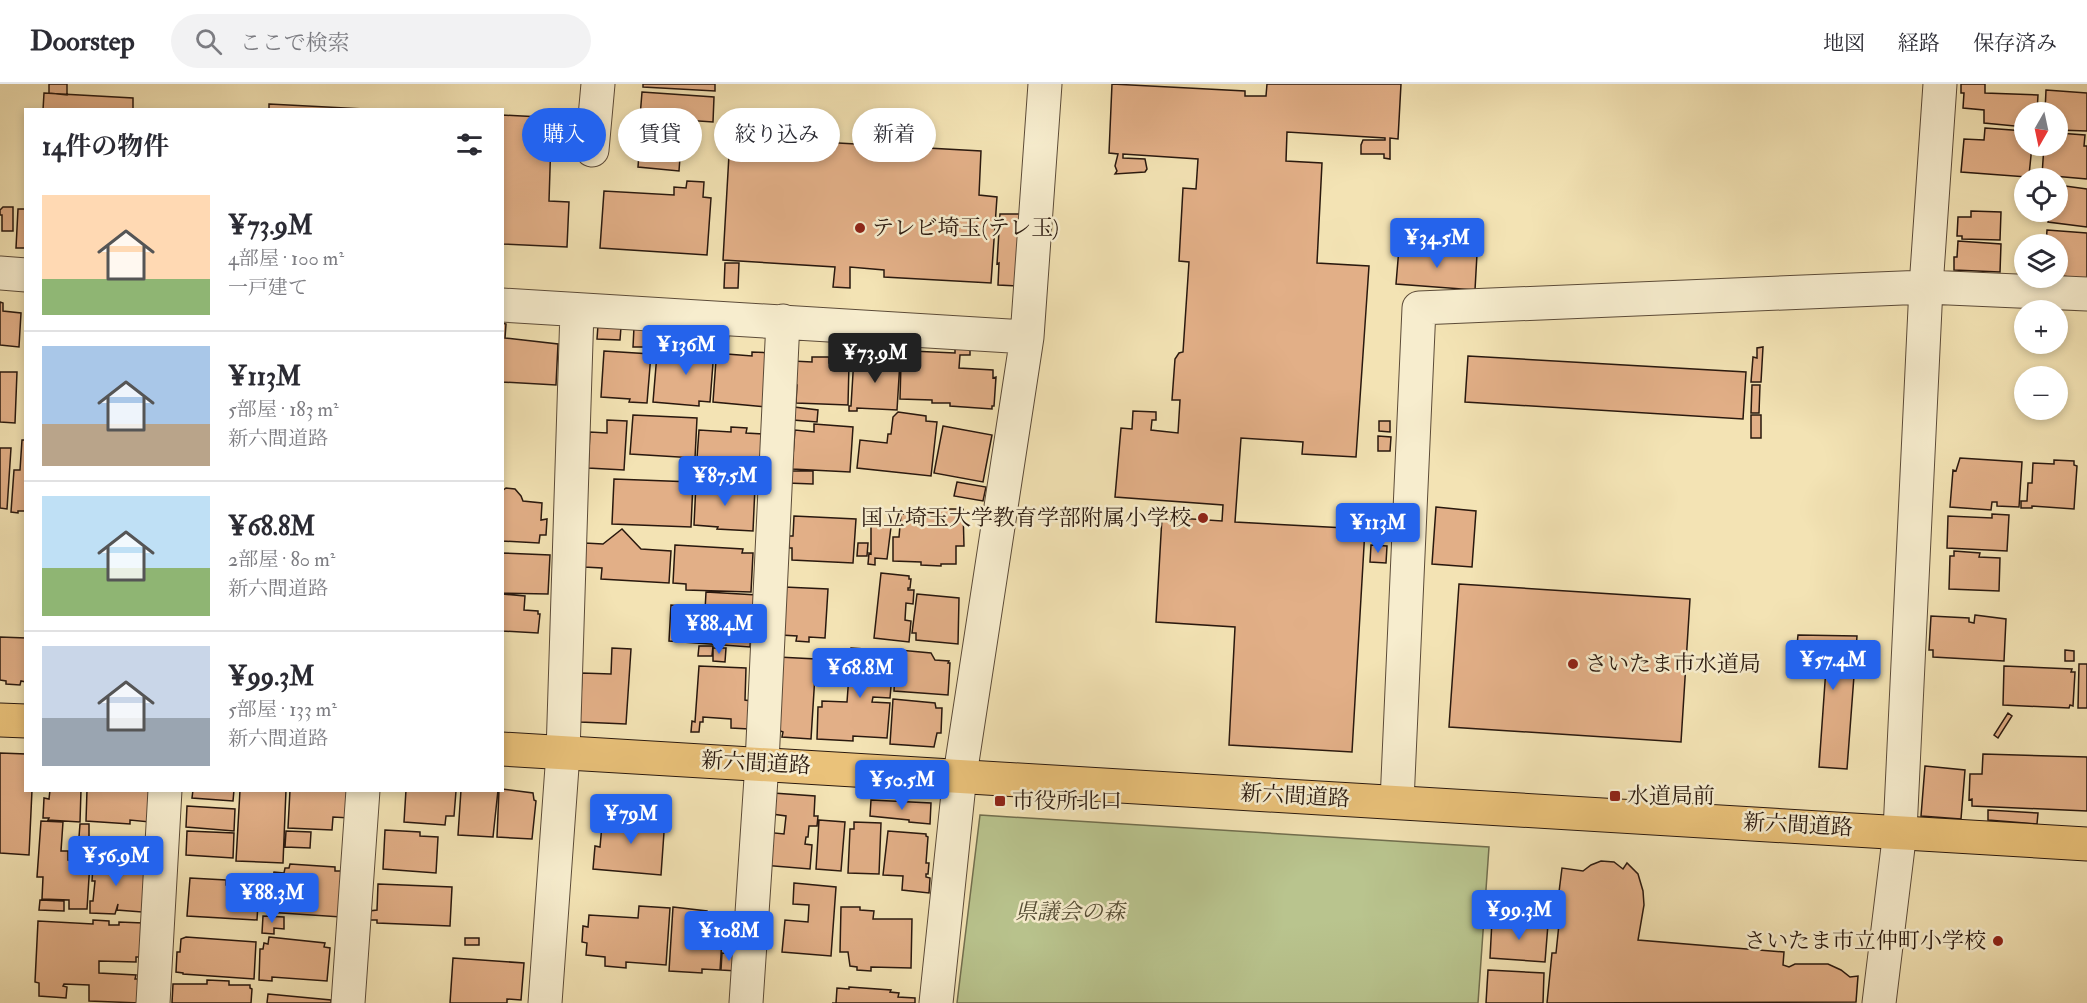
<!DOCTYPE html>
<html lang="ja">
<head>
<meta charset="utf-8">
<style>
  body { margin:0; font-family:"IM FELL Double Pica","Noto Serif JP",serif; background:#f2f2f3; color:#2b2b33; height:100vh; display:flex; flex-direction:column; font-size:22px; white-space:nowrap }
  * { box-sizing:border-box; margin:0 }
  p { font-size:20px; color:#7c7c81 }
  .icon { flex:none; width:33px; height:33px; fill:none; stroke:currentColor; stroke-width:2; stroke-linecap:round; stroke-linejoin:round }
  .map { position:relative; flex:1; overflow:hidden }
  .sheet { position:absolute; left:24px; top:24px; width:480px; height:684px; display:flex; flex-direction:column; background:#fff; border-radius:0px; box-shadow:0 3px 9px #0003 }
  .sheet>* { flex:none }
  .top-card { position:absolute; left:522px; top:24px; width:570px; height:54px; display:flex; gap:12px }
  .needle { width:39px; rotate:189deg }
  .fabs { position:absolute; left:2014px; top:18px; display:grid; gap:12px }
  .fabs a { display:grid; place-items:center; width:54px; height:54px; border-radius:50%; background:#fff; box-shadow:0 3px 9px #0003; font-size:30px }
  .price { position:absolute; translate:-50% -51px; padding:0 14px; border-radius:6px; background:#2563eb; color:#fff; font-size:20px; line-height:39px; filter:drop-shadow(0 2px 3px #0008) }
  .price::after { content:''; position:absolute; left:50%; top:36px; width:18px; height:14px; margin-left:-9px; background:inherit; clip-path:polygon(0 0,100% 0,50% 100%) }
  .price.current { background:#222; color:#fff }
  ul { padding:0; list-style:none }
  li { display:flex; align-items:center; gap:18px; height:150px; padding:0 18px }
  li+li { border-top:2px solid #e1e1e2 }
  li span { display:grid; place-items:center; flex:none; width:168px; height:120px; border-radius:0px; color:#555 }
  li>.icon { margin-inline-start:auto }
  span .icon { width:72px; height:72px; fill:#fffc; stroke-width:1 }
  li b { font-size:26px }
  h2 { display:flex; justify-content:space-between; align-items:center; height:72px; padding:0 18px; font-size:26px }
  .tag { padding:0 21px; border-radius:27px; background:#fff; box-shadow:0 3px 9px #0003; font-size:21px; line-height:54px }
  .tag.current { background:#2563eb; color:#fff }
  header { display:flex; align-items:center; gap:36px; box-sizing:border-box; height:84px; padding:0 30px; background:#fff; border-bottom:2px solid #e1e1e2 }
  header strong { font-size:28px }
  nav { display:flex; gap:33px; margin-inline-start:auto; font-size:21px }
  .search { width:420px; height:54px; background:#f2f2f3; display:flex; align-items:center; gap:15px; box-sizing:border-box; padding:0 21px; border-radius:33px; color:#7c7c81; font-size:22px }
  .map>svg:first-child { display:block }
  .green { fill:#b9c48e; stroke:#716e4e; stroke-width:1.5 }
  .building { fill:#e2af87; stroke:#29180e; stroke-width:1.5 }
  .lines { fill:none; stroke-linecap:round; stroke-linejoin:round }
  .minor-casing { stroke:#5c4b38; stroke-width:35 }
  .major-casing { stroke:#29180e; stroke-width:35 }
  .minor { stroke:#f7edce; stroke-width:33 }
  .major { stroke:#eac27a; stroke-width:33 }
  .poi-dot { fill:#8f2418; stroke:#f7edce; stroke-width:2 }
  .labels { text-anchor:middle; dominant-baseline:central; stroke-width:5; stroke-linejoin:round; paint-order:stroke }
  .poi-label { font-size:22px; fill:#29180e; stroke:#f7edce; text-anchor:start }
  .street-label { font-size:22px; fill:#29180e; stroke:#f7edce }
  .park-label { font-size:22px; font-style:italic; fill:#544c34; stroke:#f7edce }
</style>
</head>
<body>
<header>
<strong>Doorstep</strong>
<div class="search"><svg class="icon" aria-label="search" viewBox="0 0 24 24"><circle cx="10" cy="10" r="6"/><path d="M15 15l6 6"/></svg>ここで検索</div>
<nav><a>地図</a><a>経路</a><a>保存済み</a></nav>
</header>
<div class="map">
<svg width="2087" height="919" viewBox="0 0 2087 919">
  <rect width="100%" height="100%" fill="#f3e3b4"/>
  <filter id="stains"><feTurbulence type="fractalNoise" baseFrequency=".00333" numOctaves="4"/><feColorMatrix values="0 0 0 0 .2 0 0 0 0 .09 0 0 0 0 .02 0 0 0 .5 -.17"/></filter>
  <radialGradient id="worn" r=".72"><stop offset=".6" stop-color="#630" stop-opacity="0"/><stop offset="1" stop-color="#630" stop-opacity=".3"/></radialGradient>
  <!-- green -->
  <path class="green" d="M980,731L1489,763L1478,919H957Z"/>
  <!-- building -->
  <path class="building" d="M49,0H67V11L49,9Z
    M643,0H715V7L643,3Z
    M1112,0L1245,7V12H1266L1267,0H1401L1398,55L1390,54V75L1384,74V70H1361V61L1363,56H1385V54L1287,48L1286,77L1322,79L1317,179L1369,182L1356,373L1302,370L1303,358L1241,354L1235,438L1365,445L1352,668L1229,661L1235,543L1156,538L1162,433L1222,437L1223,421L1115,413L1121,344L1132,345L1133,327L1156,328V336H1152L1151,346L1178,349L1180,316H1172L1175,275L1179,269L1183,268L1189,178L1179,177L1183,104L1196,105L1198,75L1123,70V74L1145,75L1147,85L1145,88L1115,90L1117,87L1115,82L1118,70L1109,69Z
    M1961,0H1985V9L2038,11L2037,28H2025V43L1984,39V26L1963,24L1964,9H1961Z
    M2046,6L2087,9V47L2058,46V28H2045Z
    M642,8L714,13L713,38L640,33Z
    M44,9L133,14V26H43Z
    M44,9L133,14V26H43Z
    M269,20L384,26H269Z
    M269,20L384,26H269Z
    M502,31L559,34L558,55H551L549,117L569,118L567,163L502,160Z
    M502,31L559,34L558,55H551L549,117L569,118L567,163L502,160Z
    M1985,44L2025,47V62H2032L2029,91L2027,90V93L1961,88L1964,55L1984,56Z
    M2058,49L2085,51L2084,62H2087V95L2042,91L2044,62H2058Z
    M730,53L981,67L979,111L997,113L991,199L884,193V186L850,183V204L833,203L835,183L723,176Z
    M640,57L681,60L679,87L638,83Z
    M687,97L704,98L703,113L711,114L707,171L600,164L604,107L674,111V103L686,104Z
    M2058,101L2087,105V143L2048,138L2050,128H2058Z
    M3,123H13V147H2V131H0V126Z
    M18,125H26V164H16Z
    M1971,127L2001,128L2000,156L1962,155V152H1957L1958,133H1971Z
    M1000,130H1022L1019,202L998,201L999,179L997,180Z
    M2047,146L2087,149V195L2061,192V189L2058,188V160H2046Z
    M1958,157L2001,160L2000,188L1954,186V173H1957Z
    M1399,164L1477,170L1475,206L1396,200Z
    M725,179H739L738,204H724Z
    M0,218L3,219V227L21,229L19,263L0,261Z
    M502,239L506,240L505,254L558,260L556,301L502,298Z
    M598,241L621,243L620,256L597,255Z
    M634,243L654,245L653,263H633Z
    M657,245L683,247L682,270L655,268Z
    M718,248L729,249L727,270L752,272V268L774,269L768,323L713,318Z
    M698,252L715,253L710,318L699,317V322L653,318L657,270L696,274Z
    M955,261L970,262V271H960L959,284L993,286V294L996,293L994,322H992V325L950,322V319H932V316L900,315L901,280H910L911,267L955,269Z
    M1763,263L1761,298H1751L1753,273L1757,274V264Z
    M604,267L651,270L647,319L629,318L630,315L601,313Z
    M1468,272L1746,288L1743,335L1465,318Z
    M812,273H829V279L849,280L848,321L796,319L797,301H792L793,277L812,278Z
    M854,273L900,277L897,326L857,324V327H849V322H851Z
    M0,288H17L15,339L0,338Z
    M1752,301H1760L1759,329H1751Z
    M794,323L818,326L817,338L793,336Z
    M898,328L926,332V337L937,338L931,392L857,384L860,356L887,359L888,350H891L893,333Z
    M633,331L697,334L695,374L630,370Z
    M1751,331H1761V354H1751Z
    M607,336L627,337L624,386L588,384L590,348L607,349Z
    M1379,337H1390V348L1379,347Z
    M814,340L853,343L850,388L792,385L795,346L814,348Z
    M943,342L992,351L983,398L934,389Z
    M731,343L747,344L746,349L763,350V393L696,388L699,346L731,348Z
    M1378,352L1391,353L1390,367H1378Z
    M22,356H26V427H18V429L11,428L14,386H20Z
    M0,364H11L7,425L0,424Z
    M1960,374L2022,378L2019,423L1997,422V418H1992L1991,426L1950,423L1953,386L1956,387Z
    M2054,376L2074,377V381L2077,382L2074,425L2032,422V424H2021V417H2027L2028,399H2032L2033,379L2054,380Z
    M787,387H813V400L787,399Z
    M614,395L693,398L691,443L612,440Z
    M957,398L986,403L983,417L954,412Z
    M696,399L755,402L753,447L717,445L718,443L694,441Z
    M506,404L515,405L521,412L523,417L542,419L541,436L547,435L546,451H540L539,459L502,457V407Z
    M1436,423L1476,427L1472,483L1432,480Z
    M936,425H963L964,462H956V480H941V482L921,481V478L893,477V453H899L901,430H907V427L936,429Z
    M1992,430L2009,431L2007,467L1947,464L1948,432L1992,434Z
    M794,432L856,435L853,479L792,476V464H789V452H793Z
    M871,442L891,443L887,475L875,474V481L868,480L869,469L871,470Z
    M622,445L641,465L671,467L669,499L601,495L602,484L584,483L585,459L603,460Z
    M858,459H868L867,472H857Z
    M675,461L743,465L742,469H753L751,508L686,506V500L673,499Z
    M1371,461L1387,462L1386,479L1370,478Z
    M1954,467L1980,469L1979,473L2000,474L1999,507L1949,505L1950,472H1954Z
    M502,469L550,471L548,510L502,509Z
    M881,489L909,492V495H911L910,504H908V506H914L913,520L906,519L905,536L911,537L909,558L874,554Z
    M1459,500L1690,515L1681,658L1449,643Z
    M784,503L828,505L825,554L809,553V558L796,557L797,552L781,551Z
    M706,508L757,511L755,536H752L750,563L669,557L671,521L696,523V527H705Z
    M502,510L525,512L524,526L538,527V530H540L538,549L502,547Z
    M917,510L959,514L958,560L916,556V549H912Z
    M1975,531L2006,535L2004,577L1933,573V566H1929L1931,532L1969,534V538L1974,539Z
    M1798,551L1857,552L1847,685L1819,683L1826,584L1795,582Z
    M0,553L26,554V598L21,597L20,601L6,600V597L0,596Z
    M699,562H713L712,572H698Z
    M612,564L631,565L626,640L580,638L582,589L611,590Z
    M713,564H726L725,578L713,577Z
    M851,564L894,567L890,614L873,613L872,618L890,619L887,654L853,652V657L817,655L818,623H822V617L847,618Z
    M899,566L931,569L935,576L949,577L948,579H950L948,611L894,607L896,570L899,571Z
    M2065,566L2074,567V577H2065Z
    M778,573L816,575L811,655L782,653L783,648L778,646Z
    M2079,580H2087V624H2078Z
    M699,582L746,584L745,616L751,617L749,645L731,644V635L703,633V638H700L699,648H691L692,637L695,638Z
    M2004,582L2072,585L2071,588H2075L2073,622L2070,621L2069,624L2003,621Z
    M893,615L935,619L936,624H942L941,649H937L934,663L890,660Z
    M2008,629L2012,632L1998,654L1994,651Z
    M0,669L26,670V706H32L29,771L0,769Z
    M1983,670L2087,673V727L1972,722V715L1969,716L1970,690H1982Z
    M1925,682L1965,686L1961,735L1921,732Z
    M502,705L533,709L534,716L536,717L532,755L497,753L499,706Z
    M50,706H81L80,738L48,736L49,734H43L44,714L49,715Z
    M87,706H153L150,738L130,736V740L86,737Z
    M193,706H234L233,717L192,714Z
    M240,706H286L283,779L236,777Z
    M290,706H351L350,734L333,733L332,746L288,744Z
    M406,706L456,707L454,732H446L445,741L404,738Z
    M461,706H498L493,753L458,751Z
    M773,709L815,712L814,732H818L817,742H809L808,753H806L805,760L812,761L810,785L762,781L765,748L784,750L786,732L772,730Z
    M871,716L931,719L930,740L909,738V736L870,732Z
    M187,722L235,725L234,747L186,743Z
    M1988,726L2038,729L2037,740L1988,736Z
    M603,730L665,734L661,791L593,785L595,762L600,763Z
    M819,736L845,738L841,787L816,785Z
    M41,737L63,738L61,767H68V776L90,778L87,825H69V816L42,815L43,793H37Z
    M854,738L881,739L879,790L848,789L850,745H854Z
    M80,740H89V753H79Z
    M385,746L420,748V752L438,753L436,789L383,785Z
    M187,747L234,749L233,774L186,771Z
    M286,747L311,748L310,764L285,763Z
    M888,747L926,750V752L928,753L926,779H929L928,790H926V793L930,794L929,809L902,806L903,792L883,791Z
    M94,768L114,769V782L123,783V785L146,787L142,828L117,826L118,820L115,830L90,829V817H93L95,797H92Z
    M1601,777L1614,778L1623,785L1627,779L1638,790L1643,807L1644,821L1638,856L1784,868L1783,881L1789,883L1795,880H1828L1841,886L1850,893L1858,892L1856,918L1547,919L1552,869H1556L1559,840H1555L1562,784L1583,787L1591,781Z
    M290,780L335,783V787H343L341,833L267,828L268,809L263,808L264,796L269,797V792H273L274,788L284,789L285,784H289Z
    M190,794L226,796V801L259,803L257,836L187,832Z
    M794,799L836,803L831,872L782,868L785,836L808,838L809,821L793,820Z
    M378,800L452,803L450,842L377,839V836H369V827L377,826Z
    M40,816L64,817V827L39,826Z
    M639,822L670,824L666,881L626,878V884L605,882V873L586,871L587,859L582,858L583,842L588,843L589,831L638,834Z
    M673,823L707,827V839L723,840L720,886L702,885V889L669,887Z
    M841,823H860V826L874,827L873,835H912L911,884L871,883V887L857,886V883L850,882L848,868H840Z
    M263,832L284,833V845L274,844V850L262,849Z
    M93,836L109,837V841H119V838L143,839L142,873H136V878L99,877V889L136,891L135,895H141L140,919L89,917V901L64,900L63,902L67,903L66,914L39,912V899L35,898L38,837L93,840Z
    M1492,836L1548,840L1545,878L1490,874Z
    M186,853L256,858L254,895L183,890V889L176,888L177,868H180L181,855Z
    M269,853L325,859L324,863L330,864L327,897L272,893V897L259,896L260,865H263L264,859L268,860Z
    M465,854H479V861H465Z
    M722,869L737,870V887L721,886Z
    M453,874L524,879L521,916L507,915V919H450Z
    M1488,886L1544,889L1543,919H1486Z
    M207,896L229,897V901H250V904L252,905L251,919H172L173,900H207Z
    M849,903L891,906L890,908L899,909L898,913L915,914V919H832H836L837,904L849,905Z
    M268,910L331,916V919H267Z"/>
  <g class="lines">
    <!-- minor casing -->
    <g class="minor-casing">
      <path id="minor" d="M592,66L598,0
        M0,189L26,191
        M502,221L1027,253
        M1397,718L1419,224L1926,203L2087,210
        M153,919L165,706
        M348,919L363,706
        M545,919L563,669L577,226
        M746,919L762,679L783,237
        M936,919L960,691L1027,253L1045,0
        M1879,919L1900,747L1926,203L1940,0"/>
    </g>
    <!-- major casing -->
    <g class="major-casing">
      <path id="major" d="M0,636L26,637
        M502,665L2087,760"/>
    </g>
    <!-- minor -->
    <use href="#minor" class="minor"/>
    <!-- major -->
    <use href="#major" class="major"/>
  </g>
  <!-- markers -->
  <g class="poi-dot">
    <circle cx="860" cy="144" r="6"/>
    <circle cx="1203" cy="434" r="6"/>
    <circle cx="1573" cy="580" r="6"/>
    <rect x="1609" y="706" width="12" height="12" rx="3"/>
    <rect x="994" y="711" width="12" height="12" rx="3"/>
    <circle cx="1998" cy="857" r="6"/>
  </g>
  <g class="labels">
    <!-- poi labels -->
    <g class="poi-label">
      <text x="872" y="144">テレビ埼玉(テレ玉)</text>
      <text x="1191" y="434" text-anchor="end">国立埼玉大学教育学部附属小学校</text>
      <text x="1585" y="580">さいたま市水道局</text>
      <text x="1627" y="712">水道局前</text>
      <text x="1012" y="717">市役所北口</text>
      <text x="1986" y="857" text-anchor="end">さいたま市立仲町小学校</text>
    </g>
    <!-- street labels -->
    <g class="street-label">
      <text transform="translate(756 679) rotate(3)">新六間道路</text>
      <text transform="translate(1295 712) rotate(3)">新六間道路</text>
      <text transform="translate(1798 741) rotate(3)">新六間道路</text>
    </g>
    <!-- park labels -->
    <g class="park-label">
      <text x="1070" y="828">県議会の森</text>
    </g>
  </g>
  <rect width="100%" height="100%" filter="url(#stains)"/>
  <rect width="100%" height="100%" fill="url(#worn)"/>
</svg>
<div class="fabs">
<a><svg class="needle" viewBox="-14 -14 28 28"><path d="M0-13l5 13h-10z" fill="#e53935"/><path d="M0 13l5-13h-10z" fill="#7c7c81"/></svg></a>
<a><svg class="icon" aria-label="locate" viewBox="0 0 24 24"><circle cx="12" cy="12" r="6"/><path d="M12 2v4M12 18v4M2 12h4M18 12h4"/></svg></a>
<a><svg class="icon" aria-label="layers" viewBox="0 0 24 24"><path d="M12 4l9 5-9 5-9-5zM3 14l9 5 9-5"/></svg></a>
<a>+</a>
<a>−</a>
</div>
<b class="price" style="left:1437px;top:185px">¥34.5M</b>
<b class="price" style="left:686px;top:292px">¥136M</b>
<b class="price current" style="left:875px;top:300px">¥73.9M</b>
<b class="price" style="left:725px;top:423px">¥87.5M</b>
<b class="price" style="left:1378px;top:470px">¥113M</b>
<b class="price" style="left:719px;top:571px">¥88.4M</b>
<b class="price" style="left:1833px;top:607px">¥57.4M</b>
<b class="price" style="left:860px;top:615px">¥68.8M</b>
<b class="price" style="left:902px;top:727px">¥50.5M</b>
<b class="price" style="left:631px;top:761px">¥79M</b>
<b class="price" style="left:116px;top:803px">¥56.9M</b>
<b class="price" style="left:272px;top:840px">¥88.3M</b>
<b class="price" style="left:1519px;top:857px">¥99.3M</b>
<b class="price" style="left:729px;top:878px">¥108M</b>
<div class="top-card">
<a class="tag current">購入</a>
<a class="tag">賃貸</a>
<a class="tag">絞り込み</a>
<a class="tag">新着</a>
</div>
<section class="sheet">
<h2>14件の物件<svg class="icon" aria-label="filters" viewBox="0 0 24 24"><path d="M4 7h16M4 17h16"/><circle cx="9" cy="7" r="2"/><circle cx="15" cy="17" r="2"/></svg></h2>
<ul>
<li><span style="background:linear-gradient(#ffd9b3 70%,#8fb573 0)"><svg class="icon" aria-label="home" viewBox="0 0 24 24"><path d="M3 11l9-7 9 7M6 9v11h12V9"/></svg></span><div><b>¥73.9M</b><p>4部屋 · 100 m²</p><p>一戸建て</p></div></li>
<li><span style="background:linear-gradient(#a9c7e8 65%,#b9a48a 0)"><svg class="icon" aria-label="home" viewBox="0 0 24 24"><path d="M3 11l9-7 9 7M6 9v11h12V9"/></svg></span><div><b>¥113M</b><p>5部屋 · 183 m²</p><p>新六間道路</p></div></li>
<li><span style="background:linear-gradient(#bfe0f5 60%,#8fb573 0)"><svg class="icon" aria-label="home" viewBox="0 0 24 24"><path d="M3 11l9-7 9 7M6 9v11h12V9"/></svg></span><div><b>¥68.8M</b><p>2部屋 · 80 m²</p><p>新六間道路</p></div></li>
<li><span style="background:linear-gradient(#c9d6e8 60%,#9aa5b1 0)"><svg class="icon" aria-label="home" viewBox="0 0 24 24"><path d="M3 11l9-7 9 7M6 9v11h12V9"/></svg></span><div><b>¥99.3M</b><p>5部屋 · 133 m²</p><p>新六間道路</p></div></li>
</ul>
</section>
</div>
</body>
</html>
